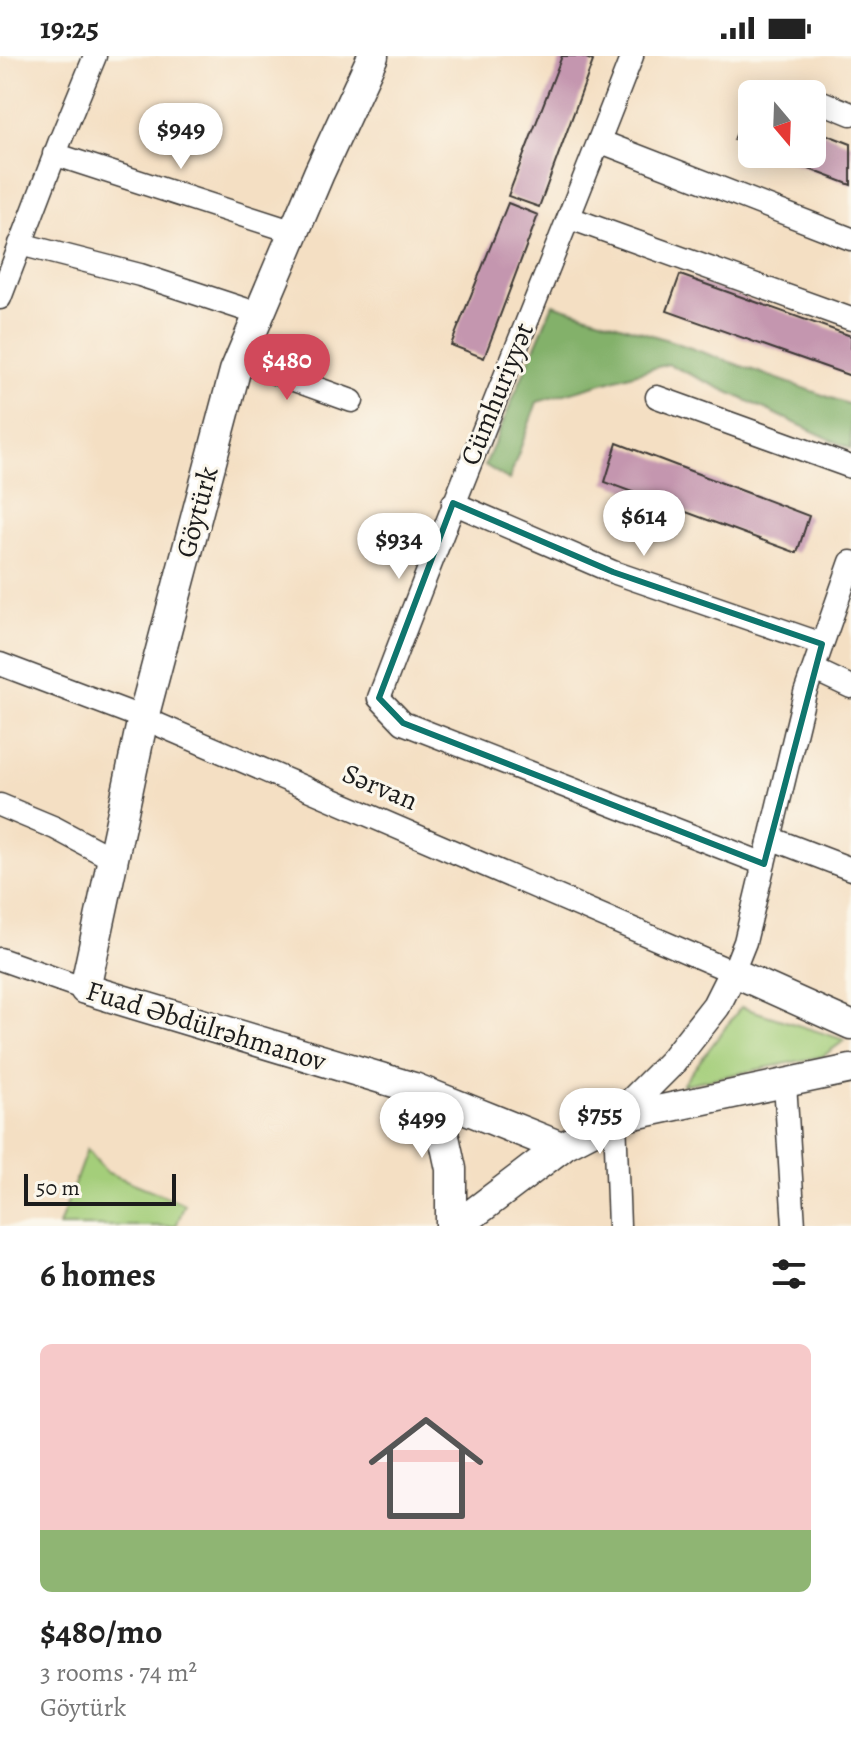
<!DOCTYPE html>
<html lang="en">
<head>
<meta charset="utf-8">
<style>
  body { margin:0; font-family:Alegreya,serif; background:#f6f6f6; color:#222; height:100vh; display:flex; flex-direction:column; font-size:30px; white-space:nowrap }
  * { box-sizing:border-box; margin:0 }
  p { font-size:26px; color:#767676 }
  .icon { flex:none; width:44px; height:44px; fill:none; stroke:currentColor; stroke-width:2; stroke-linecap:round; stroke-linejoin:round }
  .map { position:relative; height:1170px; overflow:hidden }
  .details { display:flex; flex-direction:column; background:#fff; flex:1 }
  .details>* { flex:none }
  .needle { width:52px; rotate:161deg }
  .fabs { position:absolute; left:738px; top:24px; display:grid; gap:16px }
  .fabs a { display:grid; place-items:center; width:88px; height:88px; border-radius:12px; background:#fff; box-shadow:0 4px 20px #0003; font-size:40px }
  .scale { position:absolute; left:24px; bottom:20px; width:152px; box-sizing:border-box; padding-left:8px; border:4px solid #1c1c1c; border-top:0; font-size:22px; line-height:28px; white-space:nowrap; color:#1c1c1c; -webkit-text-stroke:6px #fbf7ec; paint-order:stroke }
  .price { position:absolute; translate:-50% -68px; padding:0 18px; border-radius:28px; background:#fff; color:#222; font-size:26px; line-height:52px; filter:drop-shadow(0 2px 4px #0008) }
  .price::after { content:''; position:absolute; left:50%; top:48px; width:24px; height:18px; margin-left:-12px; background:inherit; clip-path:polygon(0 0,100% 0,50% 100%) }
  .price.selected { background:#d1495b; color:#fff }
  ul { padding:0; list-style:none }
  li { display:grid; align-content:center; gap:16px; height:424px; padding:0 40px }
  li span { display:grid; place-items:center; height:248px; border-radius:12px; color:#555 }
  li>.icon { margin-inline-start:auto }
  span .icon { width:144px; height:144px; fill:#fffc; stroke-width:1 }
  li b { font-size:34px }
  h2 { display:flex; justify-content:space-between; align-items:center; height:96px; padding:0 40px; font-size:34px }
  .status { display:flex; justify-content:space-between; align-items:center; height:56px; padding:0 40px; background:#fff; direction:ltr }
  .status svg { height:22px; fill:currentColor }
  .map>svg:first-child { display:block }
  .green { fill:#a4ce7a; stroke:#60754b; stroke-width:2 }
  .forest { fill:#83b16a; stroke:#506643; stroke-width:2 }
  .building { fill:#c496af }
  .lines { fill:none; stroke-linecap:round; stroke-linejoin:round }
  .minor-casing { stroke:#3c3935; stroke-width:25 }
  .tertiary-casing { stroke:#3c3935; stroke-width:31 }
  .secondary-casing { stroke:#3c3935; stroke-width:33 }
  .minor { stroke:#fff; stroke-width:22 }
  .tertiary { stroke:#fff; stroke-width:28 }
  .secondary { stroke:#fff; stroke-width:30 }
  .marked { fill:none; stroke:#0f766e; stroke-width:6; stroke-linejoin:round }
  .labels { text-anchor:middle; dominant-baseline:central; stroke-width:6; stroke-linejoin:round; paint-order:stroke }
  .street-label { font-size:28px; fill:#1c1c1c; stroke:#fbf7ec }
</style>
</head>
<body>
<div class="status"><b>19:25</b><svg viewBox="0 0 49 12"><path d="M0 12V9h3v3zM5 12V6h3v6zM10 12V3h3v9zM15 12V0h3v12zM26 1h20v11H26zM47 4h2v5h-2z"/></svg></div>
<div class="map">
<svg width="851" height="1170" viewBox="0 0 851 1170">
  <rect width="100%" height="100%" fill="#fbf7ec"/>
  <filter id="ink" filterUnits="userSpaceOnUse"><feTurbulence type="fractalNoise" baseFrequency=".0125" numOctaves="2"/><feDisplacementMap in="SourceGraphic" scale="16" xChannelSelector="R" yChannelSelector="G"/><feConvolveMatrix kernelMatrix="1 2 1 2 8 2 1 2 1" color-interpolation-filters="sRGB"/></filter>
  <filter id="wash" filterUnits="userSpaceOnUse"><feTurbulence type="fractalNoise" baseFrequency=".006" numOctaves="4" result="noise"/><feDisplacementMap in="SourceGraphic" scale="32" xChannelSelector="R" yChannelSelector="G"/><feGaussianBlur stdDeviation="1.8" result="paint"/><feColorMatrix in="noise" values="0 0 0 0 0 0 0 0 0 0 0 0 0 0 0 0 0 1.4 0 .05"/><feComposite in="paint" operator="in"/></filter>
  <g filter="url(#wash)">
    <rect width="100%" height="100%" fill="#f4dfc3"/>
    <!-- green -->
    <path class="green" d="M741,951L845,984L823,1000L682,1029Z
      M87,1093L106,1116L185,1148L176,1170H59Z"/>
    <!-- forest -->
    <path class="forest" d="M553,248L671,285L851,349V393L668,308L537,346L509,424L485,409Z"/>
    <g id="blocks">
      <!-- building -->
      <path class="building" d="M562,0H582L593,5L539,151L508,140Z
        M748,49L752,50V91L734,84Z
        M812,73L851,88V129L770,98H812Z
        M508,147L538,159L484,302L451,289Z
        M680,219L851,280V320L667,255Z
        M617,387L809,460L797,497L605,426Z"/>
    </g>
  </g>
  <g filter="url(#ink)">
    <use href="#blocks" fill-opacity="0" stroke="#3c3935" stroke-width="2"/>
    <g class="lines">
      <!-- minor casing -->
      <g class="minor-casing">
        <path id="minor" d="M632,0C549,215 460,427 379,642L403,667L764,808
          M812,42L851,58
          M599,85L851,183
          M54,98L294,176
          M570,162L851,263
          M20,188L140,219L259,258
          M0,242L60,85L95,0
          M239,304L352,345
          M657,341L851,411
          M453,447L613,516L822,588
          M0,608L143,662L733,916L745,886L805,637L851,506
          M815,614L851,631
          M0,749L55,772L113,803
          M770,782L851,813
          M0,903L85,933
          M785,1027L794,1170
          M615,1063L619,1170"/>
      </g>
      <!-- tertiary casing -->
      <g class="tertiary-casing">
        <path id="tertiary" d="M615,1063L851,1013
          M561,1091L615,1063L672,1006L716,950L733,916L851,969"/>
      </g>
      <!-- secondary casing -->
      <g class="secondary-casing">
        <path id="secondary" d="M373,0L319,117L235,315L143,662L85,933L414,1032L561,1091
          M414,1032L443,1076L451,1113V1170
          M457,1170L561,1091"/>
      </g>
      <!-- minor -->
      <use href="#minor" class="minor"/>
      <!-- tertiary -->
      <use href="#tertiary" class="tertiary"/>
      <!-- secondary -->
      <use href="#secondary" class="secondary"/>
    </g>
  </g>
  <!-- marked area -->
  <path class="marked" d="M453,447L613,516L822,588L764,808L403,667L379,642Z"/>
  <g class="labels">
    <!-- street labels -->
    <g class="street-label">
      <text transform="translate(497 338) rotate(-68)">Cümhuriyyət</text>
      <text transform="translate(197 456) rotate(-75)">Göytürk</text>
      <text transform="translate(380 731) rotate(23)">Sərvan</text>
      <text transform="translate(206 970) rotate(17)">Fuad Əbdülrəhmanov</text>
    </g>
  </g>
</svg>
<div class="fabs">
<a><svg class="needle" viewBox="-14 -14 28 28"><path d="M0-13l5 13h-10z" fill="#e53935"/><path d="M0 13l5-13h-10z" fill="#767676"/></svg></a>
</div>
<div class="scale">50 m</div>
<b class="price" style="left:181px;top:115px">$949</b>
<b class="price selected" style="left:287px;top:346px">$480</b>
<b class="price" style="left:644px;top:502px">$614</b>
<b class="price" style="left:399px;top:525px">$934</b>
<b class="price" style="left:600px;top:1100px">$755</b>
<b class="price" style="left:422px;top:1104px">$499</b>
</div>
<section class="details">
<h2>6 homes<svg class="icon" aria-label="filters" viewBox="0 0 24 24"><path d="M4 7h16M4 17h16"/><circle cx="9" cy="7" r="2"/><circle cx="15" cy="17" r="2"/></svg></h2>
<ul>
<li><span style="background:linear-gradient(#f6c9c9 75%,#8fb573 0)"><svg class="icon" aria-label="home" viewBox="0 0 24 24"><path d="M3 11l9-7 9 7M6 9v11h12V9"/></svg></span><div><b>$480/mo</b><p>3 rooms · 74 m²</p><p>Göytürk</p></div></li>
</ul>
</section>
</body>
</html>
